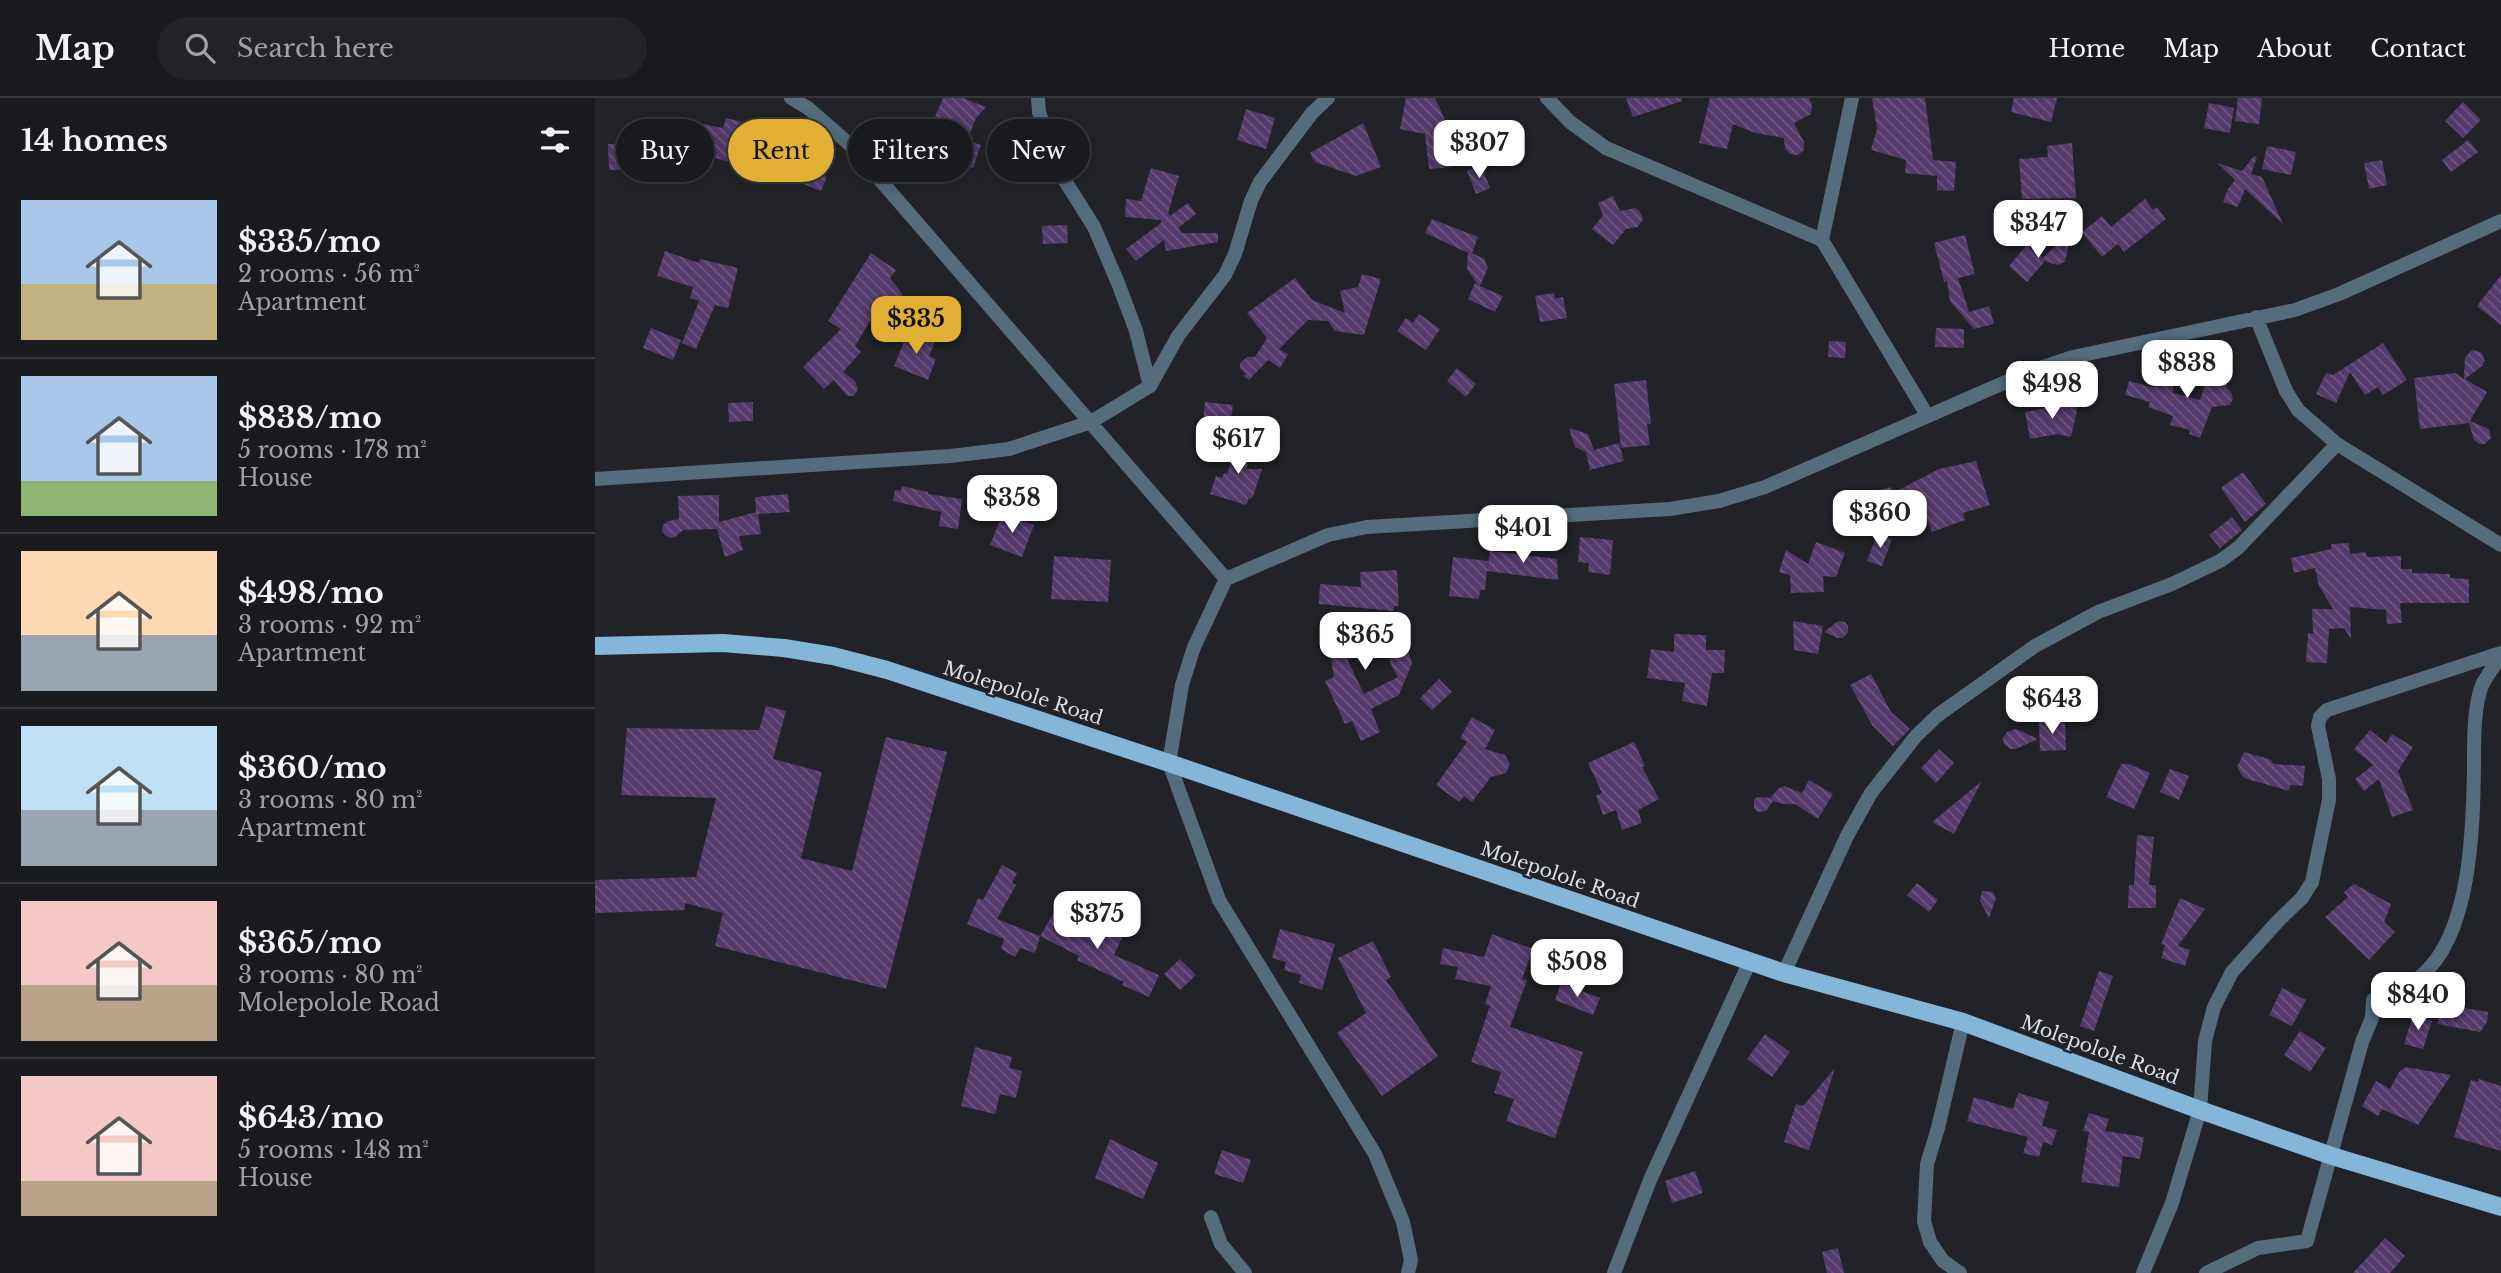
<!DOCTYPE html>
<html lang="en">
<head>
<meta charset="utf-8">
<style>
  body { margin:0; font-family:"Libre Baskerville",serif; background:#222327; color:#f1f3f6; height:100vh; display:flex; flex-direction:column; font-size:26px; white-space:nowrap }
  * { box-sizing:border-box; margin:0 }
  p { font-size:23px; color:#9fa1a4 }
  .icon { flex:none; width:38px; height:38px; fill:none; stroke:currentColor; stroke-width:2; stroke-linecap:round; stroke-linejoin:round }
  .map { position:relative; flex:1; overflow:hidden }
  .details { display:flex; flex-direction:column; background:#191a1e; width:595px }
  .details>* { flex:none }
  .guide { position:absolute; left:21px; top:21px; width:665px; height:63px; display:flex; gap:14px }
  .price { position:absolute; translate:-50% -60px; padding:0 16px; border-radius:14px; background:#fff; color:#222; font-size:23px; line-height:46px; filter:drop-shadow(0 2px 4px #0008) }
  .price::after { content:''; position:absolute; left:50%; top:42px; width:21px; height:16px; margin-left:-10px; background:inherit; clip-path:polygon(0 0,100% 0,50% 100%) }
  .price.selected { background:#e1af34; color:#111 }
  ul { padding:0; list-style:none }
  li { display:flex; align-items:center; gap:21px; height:175px; padding:0 21px }
  li+li { border-top:2px solid #37383c }
  li span { display:grid; place-items:center; flex:none; width:196px; height:140px; border-radius:0px; color:#555 }
  li>.icon { margin-inline-start:auto }
  span .icon { width:84px; height:84px; fill:#fffc; stroke-width:1 }
  li b { font-size:30px }
  h2 { display:flex; justify-content:space-between; align-items:center; height:84px; padding:0 21px; font-size:30px }
  .chip { padding:0 24px; border-radius:32px; background:#191a1e; box-shadow:0 4px 18px #0003,0 0 0 2px #37383c; font-size:24px; line-height:63px }
  .chip.selected { background:#e1af34; color:#111 }
  header { display:flex; align-items:center; gap:42px; box-sizing:border-box; height:98px; padding:0 35px; background:#191a1e; border-bottom:2px solid #37383c }
  header strong { font-size:33px }
  nav { display:flex; gap:38px; margin-inline-start:auto; font-size:24px }
  .search { width:490px; height:63px; background:#222327; display:flex; align-items:center; gap:18px; box-sizing:border-box; padding:0 24px; border-radius:38px; color:#9fa1a4; font-size:26px }
  main { display:flex; flex:1; min-height:0 }
  .map>svg:first-child { display:block }
  .building { fill:url(#building-back-hatch); fill-rule:evenodd }
  .lines { fill:none; stroke-linecap:round; stroke-linejoin:round }
  .street { stroke:#546c7c; stroke-width:14 }
  .primary { stroke:#83b6d8; stroke-width:18 }
  .labels { text-anchor:middle; dominant-baseline:central; stroke-width:5; stroke-linejoin:round; paint-order:stroke }
  .street-label { font-size:19px; fill:#dddfe2; stroke:#212328 }
</style>
</head>
<body>
<header>
<strong>Map</strong>
<div class="search"><svg class="icon" aria-label="search" viewBox="0 0 24 24"><circle cx="10" cy="10" r="6"/><path d="M15 15l6 6"/></svg>Search here</div>
<nav><a>Home</a><a>Map</a><a>About</a><a>Contact</a></nav>
</header>
<main>
<section class="details">
<h2>14 homes<svg class="icon" aria-label="filters" viewBox="0 0 24 24"><path d="M4 7h16M4 17h16"/><circle cx="9" cy="7" r="2"/><circle cx="15" cy="17" r="2"/></svg></h2>
<ul>
<li><span style="background:linear-gradient(#a9c7e8 60%,#c2b280 0)"><svg class="icon" aria-label="home" viewBox="0 0 24 24"><path d="M3 11l9-7 9 7M6 9v11h12V9"/></svg></span><div><b>$335/mo</b><p>2 rooms · 56 m²</p><p>Apartment</p></div></li>
<li><span style="background:linear-gradient(#a9c7e8 75%,#8fb573 0)"><svg class="icon" aria-label="home" viewBox="0 0 24 24"><path d="M3 11l9-7 9 7M6 9v11h12V9"/></svg></span><div><b>$838/mo</b><p>5 rooms · 178 m²</p><p>House</p></div></li>
<li><span style="background:linear-gradient(#ffd9b3 60%,#9aa5b1 0)"><svg class="icon" aria-label="home" viewBox="0 0 24 24"><path d="M3 11l9-7 9 7M6 9v11h12V9"/></svg></span><div><b>$498/mo</b><p>3 rooms · 92 m²</p><p>Apartment</p></div></li>
<li><span style="background:linear-gradient(#bfe0f5 60%,#9aa5b1 0)"><svg class="icon" aria-label="home" viewBox="0 0 24 24"><path d="M3 11l9-7 9 7M6 9v11h12V9"/></svg></span><div><b>$360/mo</b><p>3 rooms · 80 m²</p><p>Apartment</p></div></li>
<li><span style="background:linear-gradient(#f6c9c9 60%,#b9a48a 0)"><svg class="icon" aria-label="home" viewBox="0 0 24 24"><path d="M3 11l9-7 9 7M6 9v11h12V9"/></svg></span><div><b>$365/mo</b><p>3 rooms · 80 m²</p><p>Molepolole Road</p></div></li>
<li><span style="background:linear-gradient(#f6c9c9 75%,#b9a48a 0)"><svg class="icon" aria-label="home" viewBox="0 0 24 24"><path d="M3 11l9-7 9 7M6 9v11h12V9"/></svg></span><div><b>$643/mo</b><p>5 rooms · 148 m²</p><p>House</p></div></li>
</ul>
</section>
<div class="map">
<svg width="1906" height="1175" viewBox="0 0 1906 1175">
  <defs>
    <pattern id="building-back-hatch" width="6" height="6" patternUnits="userSpaceOnUse" patternTransform="scale(1.75)"><rect width="6" height="6" fill="#543a6b"/><path d="M-1 5l2 2M0 0l6 6M5-1l2 2" fill="none" stroke="#6c5680"/></pattern>
  </defs>
  <rect width="100%" height="100%" fill="#212328"/>
  <!-- building -->
  <path class="building" d="M348,0H368L391,9L381,20L374,38L338,24Z
    M811,0H840L859,42L853,45L856,69L834,71L830,36L805,31Z
    M1031,0H1086L1087,3L1038,19Z
    M1115,0H1214L1217,7L1216,16L1199,25L1209,44V52L1203,57L1195,56L1190,50L1189,40L1160,35L1138,26L1132,51L1104,45Z
    M1277,0H1330L1338,62L1361,64L1359,93L1342,92V78L1310,75L1311,62L1276,52L1282,31Z
    M1419,0H1462L1456,24L1416,14Z
    M1643,0H1667L1664,26L1640,23Z
    M1868,4L1886,22L1868,40L1850,23Z
    M1614,5L1639,10L1635,35L1609,30Z
    M651,11L680,20L671,51L642,42Z
    M313,19L336,27L326,56L303,47Z
    M131,20L164,28L154,69L120,60L122,54L88,47L91,23L128,30Z
    M768,25L786,69L761,78L720,64L715,55Z
    M61,27V44L37,43V28Z
    M367,41L386,47L378,70L359,64Z
    M1873,42L1883,54L1856,74L1847,62Z
    M1477,45L1481,100L1427,101L1424,61L1453,59L1452,48Z
    M13,46H43L45,71L14,72Z
    M1672,48L1701,54L1696,77L1667,71Z
    M1659,58L1662,59L1656,76L1667,79L1688,126L1650,91L1643,109L1628,104L1633,91L1640,82L1622,65L1647,73Z
    M1787,62L1792,87L1774,91L1769,65Z
    M886,67L895,90L881,96L872,73Z
    M206,69L232,79L226,93L201,83Z
    M556,70L584,78L573,115L575,118L593,105L601,116L583,130L587,135H623V144L571,153L569,142L541,163L531,151L566,125V122L530,119L531,101L546,103Z
    M1018,98L1025,113L1040,110L1045,114L1048,121L1043,129L1031,131L1018,147L997,131L1008,117L1003,105Z
    M1550,101L1558,112L1562,109L1571,121L1529,154L1523,146L1507,159L1487,134L1507,118L1516,129Z
    M837,121L883,139L877,155L889,161L893,170L885,188L908,198L900,214L873,201L880,185L883,187L872,171L873,155L830,135Z
    M472,127L473,145L448,146L447,128Z
    M1370,137L1380,176L1363,180L1374,214L1394,208L1399,226L1379,231L1355,203L1352,183L1349,184L1339,145Z
    M1475,140L1470,164L1462,167L1450,163L1432,184L1414,168L1432,147L1448,160L1458,150Z
    M70,153L104,165L105,161L143,170L133,210L120,207L101,251L87,245L104,203L95,200L98,189L62,178Z
    M276,155L301,172L295,180L308,197L299,204H293L289,200L260,248L266,254L248,274L260,283L263,291L259,298H252L239,282L229,291L208,269L246,231L233,223Z
    M767,176L786,181L769,237L740,233L733,223L713,222L684,251L693,256L685,270L673,262L654,282L649,278L651,276L645,270V265L652,259H660L672,240L652,215L700,180L717,202L750,215L745,193L763,189Z
    M1906,177V227L1882,208Z
    M959,195L960,201L968,199L972,220L945,224L940,198Z
    M824,216L845,231L831,252L802,233L811,220L818,225Z
    M56,230L86,242L78,262L48,250Z
    M1341,230L1369,231V250L1340,249Z
    M313,234L340,244L334,258L341,261L333,282L299,268Z
    M1234,243L1251,244L1250,260L1233,259Z
    M1788,245L1812,282L1788,297L1783,289L1770,297L1755,274L1741,305L1721,296L1731,275L1738,277Z
    M1877,252L1886,254L1890,263L1887,268L1870,281L1892,294L1875,323L1894,331L1896,340L1890,346H1884L1879,342L1874,325L1825,331L1819,280L1860,275L1869,281L1870,259Z
    M1616,266L1636,272L1631,289L1636,294L1638,300L1635,307L1617,309L1605,340L1594,336L1595,332L1575,327L1578,318L1553,309L1555,304L1530,297L1534,283L1557,289L1578,287V295L1605,302Z
    M862,270L881,286L871,299L852,283Z
    M1051,282L1056,326H1052L1055,347L1026,350L1019,286Z
    M1477,302L1483,308L1476,339L1462,336L1435,341L1430,314L1465,307Z
    M158,304V323L134,324L133,305Z
    M610,304L638,307L635,328L608,325Z
    M974,330L993,336L999,352L1024,345L1029,363L995,372L991,354L980,349Z
    M644,339L660,344L651,371H667L659,396L656,401L654,400L651,407L615,396L621,378L627,380L629,375L632,376Z
    M1381,363L1395,407L1368,415L1370,422L1337,434L1327,407L1254,424L1252,419L1259,415V412L1243,401L1297,389L1296,396L1344,371Z
    M1648,374L1671,406L1650,424L1626,390Z
    M307,388L333,394V396L367,401L363,431L344,428L346,414L298,403L300,392L306,393Z
    M193,396L195,414L163,416L166,436L144,438L148,452L130,459L122,431L88,432L80,439L75,440L70,437L67,433L68,427L73,423L84,421L83,398L124,397V424L161,414L160,399Z
    M408,415L439,427L427,459L395,447Z
    M1637,419L1647,432L1625,450L1614,437Z
    M1282,436L1297,441L1287,468L1272,463Z
    M985,439L1018,442L1015,477L993,474L994,465L983,464Z
    M1221,444L1250,455L1241,479L1228,478L1229,494L1196,495L1195,477L1184,474L1191,452L1213,466Z
    M1754,445L1755,456L1771,454L1772,459L1806,458V471H1817V475L1855,476V480L1874,481V505H1805L1807,525L1792,526L1791,512L1755,509L1756,541L1749,530L1734,531L1732,565L1711,564L1713,535L1718,536L1717,511H1738L1724,488L1720,470L1699,475L1696,460L1736,451V446Z
    M895,453L962,461L963,482L892,473Z
    M459,458L516,462L513,504L456,501Z
    M858,459L893,463L890,492H885L884,501L854,498Z
    M802,472L804,508H799V513L724,506L725,486L766,489L765,474Z
    M799,522V550L814,555L817,565L804,597L776,611L785,634L766,643L757,623L750,626L730,583L739,579L730,525L734,524L738,532ZM793,555L796,567L803,579L769,596L752,561Z
    M1198,523L1228,528L1223,556L1199,552Z
    M1243,523L1250,524L1253,528V534L1248,540H1242L1229,534Z
    M1079,536L1111,537V552H1130L1129,575H1117L1112,608L1087,603L1090,585L1052,580L1056,551L1079,554Z
    M1276,576L1296,614L1315,631L1298,648L1277,627L1255,587Z
    M844,581L857,594L837,612L825,600Z
    M171,608L191,613L178,661L227,674L206,760L257,773L291,639L352,654L291,891L120,848L128,815L90,805V812L0,815V782L101,779L121,700L26,697L32,630L164,632Z
    M877,619L900,632L890,651L910,657L915,666L911,675L896,679L877,704L869,698L864,704L841,687L872,644L865,640Z
    M1444,623H1470L1471,652L1445,653Z
    M1421,631L1443,641L1421,651H1415L1409,646L1408,640L1412,634Z
    M1775,632L1791,645L1797,636L1818,649L1803,673L1818,712L1797,719L1784,681L1769,693L1760,681L1778,667L1759,651Z
    M1039,644L1050,668L1047,669L1064,701L1043,712L1047,725L1027,732L1021,712L1008,717L1001,698L1007,695L993,665Z
    M1344,651L1359,665L1341,685L1326,670Z
    M1649,654L1674,661L1679,666L1710,668L1708,688L1695,687L1694,693L1649,680L1642,669Z
    M1526,666H1534L1555,675L1539,711L1511,699Z
    M1575,671L1594,678L1584,702L1565,694Z
    M1214,682L1238,696L1223,721L1200,706H1188L1178,703L1171,713L1163,714L1159,710V701L1163,699L1175,700L1184,690L1189,688L1207,695Z
    M1387,683L1359,736L1337,724Z
    M1542,737L1559,739L1554,787H1561V810H1533L1534,787H1539Z
    M407,767L422,775L417,785L421,787L402,821L445,838L440,855L425,850L420,859L406,851L409,841L372,826L383,800L388,802Z
    M1322,785L1343,802L1334,814L1312,797Z
    M1759,786L1796,806L1789,824L1800,834L1774,862L1730,819L1753,799L1749,794Z
    M1387,793L1398,794L1401,800L1394,820L1385,803Z
    M1585,800L1610,811L1583,848L1595,852L1590,868L1566,860L1570,847L1566,846Z
    M462,809L498,830L500,826L527,840L519,857L564,877L554,899L527,887L529,884L482,862L484,858L445,838Z
    M685,831L740,846L727,892L704,885L706,877L689,872L691,864L677,860Z
    M897,836L938,851L927,881L932,882L915,929L988,954L960,1040L911,1023L919,1001L899,995L906,974L876,964L895,908L890,906L896,888L860,881L863,869L845,866L848,850L889,859Z
    M778,843L796,879L791,882L843,958L787,998L742,935L771,915L743,860Z
    M585,861L601,877L585,892L569,876Z
    M1504,873L1518,878L1499,933L1485,928Z
    M966,885L1005,900L998,917L960,902Z
    M1687,890L1711,902L1697,928L1674,917Z
    M1847,906L1893,914L1892,924L1885,934L1842,926Z
    M1818,917L1837,923L1828,951L1809,946Z
    M1705,933L1731,950L1715,974L1689,957Z
    M1170,936L1195,954L1177,979L1152,961Z
    M380,949L417,959L414,970L427,973L421,1000L405,996L400,1016L366,1008Z
    M1811,969L1856,977L1823,1027L1787,1011L1783,1018L1767,1008L1781,983L1795,991L1804,974Z
    M1240,970L1214,1052L1189,1044L1201,1006L1208,1008Z
    M1884,981L1906,988V1053L1859,1039L1876,982L1883,984Z
    M1423,995L1454,1004L1447,1028L1462,1032L1457,1047L1448,1044L1444,1059L1428,1055L1433,1039L1372,1023L1379,999L1418,1011Z
    M1494,1015L1514,1021L1510,1033L1549,1039L1545,1061L1528,1058L1524,1089L1486,1084L1494,1034L1488,1033Z
    M515,1041L563,1065L548,1101L500,1080Z
    M627,1052L656,1062L648,1085L619,1076Z
    M1100,1073L1108,1095L1077,1105L1070,1083Z
    M1790,1140L1810,1158L1795,1175H1758Z
    M1243,1150L1249,1175H1232L1227,1154Z"/>
  <g class="lines">
    <!-- street -->
    <path class="street" d="M196,0L213,10L253,45L631,481L733,437L772,429L1075,411L1124,403L1170,389L1436,273L1478,259L1700,212L1744,196L1906,123
      M443,0L444,14L462,70L499,129L523,185L541,233L555,288
      M952,0L975,24L1011,50L1227,142L1332,317
      M1227,142L1257,0
      M1661,219L1691,293L1703,312L1742,346L1906,447
      M0,381L355,358L414,351L496,324L555,288L583,238L630,177L640,156L656,103L665,84L717,15L733,0
      M631,481L599,549L587,587L574,665L624,802L780,1056L808,1124L816,1162L813,1175
      M1189,875L1252,738L1276,695L1321,638L1343,617L1440,548L1503,514L1577,486L1625,463L1643,450L1742,346
      M616,1119L626,1146L650,1175
      M1019,1175L1055,1082L1155,863
      M1365,1175L1348,1163L1335,1144L1329,1123L1332,1066L1343,1030L1368,924
      M1548,1175L1577,1105L1605,1012L1610,943L1619,909L1637,874L1684,822L1707,800L1717,784L1734,702V681L1723,628L1725,619L1732,612L1906,555
      M1611,1175L1663,1150L1712,1143L1767,944L1777,920L1778,902C1793,895 1813,889 1826,878C1876,837 1878,731 1879,670C1879,647 1878,607 1888,585C1893,576 1900,567 1906,558"/>
    <!-- primary -->
    <path class="primary" d="M0,548L128,545L189,550L238,558L292,572L574,665L1189,875L1368,924L1605,1012L1737,1058L1906,1109"/>
  </g>
  <g class="labels">
    <!-- street labels -->
    <g class="street-label">
      <text transform="translate(428 595) rotate(18)">Molepolole Road</text>
      <text transform="translate(965 777) rotate(19)">Molepolole Road</text>
      <text transform="translate(1505 952) rotate(20)">Molepolole Road</text>
    </g>
  </g>
</svg>
<b class="price" style="left:884px;top:82px">$307</b>
<b class="price" style="left:1443px;top:162px">$347</b>
<b class="price selected" style="left:321px;top:258px">$335</b>
<b class="price" style="left:1592px;top:302px">$838</b>
<b class="price" style="left:1457px;top:323px">$498</b>
<b class="price" style="left:643px;top:378px">$617</b>
<b class="price" style="left:417px;top:437px">$358</b>
<b class="price" style="left:1285px;top:452px">$360</b>
<b class="price" style="left:928px;top:467px">$401</b>
<b class="price" style="left:770px;top:574px">$365</b>
<b class="price" style="left:1457px;top:638px">$643</b>
<b class="price" style="left:502px;top:853px">$375</b>
<b class="price" style="left:982px;top:901px">$508</b>
<b class="price" style="left:1823px;top:934px">$840</b>
<div class="guide">
<a class="chip">Buy</a>
<a class="chip selected">Rent</a>
<a class="chip">Filters</a>
<a class="chip">New</a>
</div>
</div>
</main>
</body>
</html>
